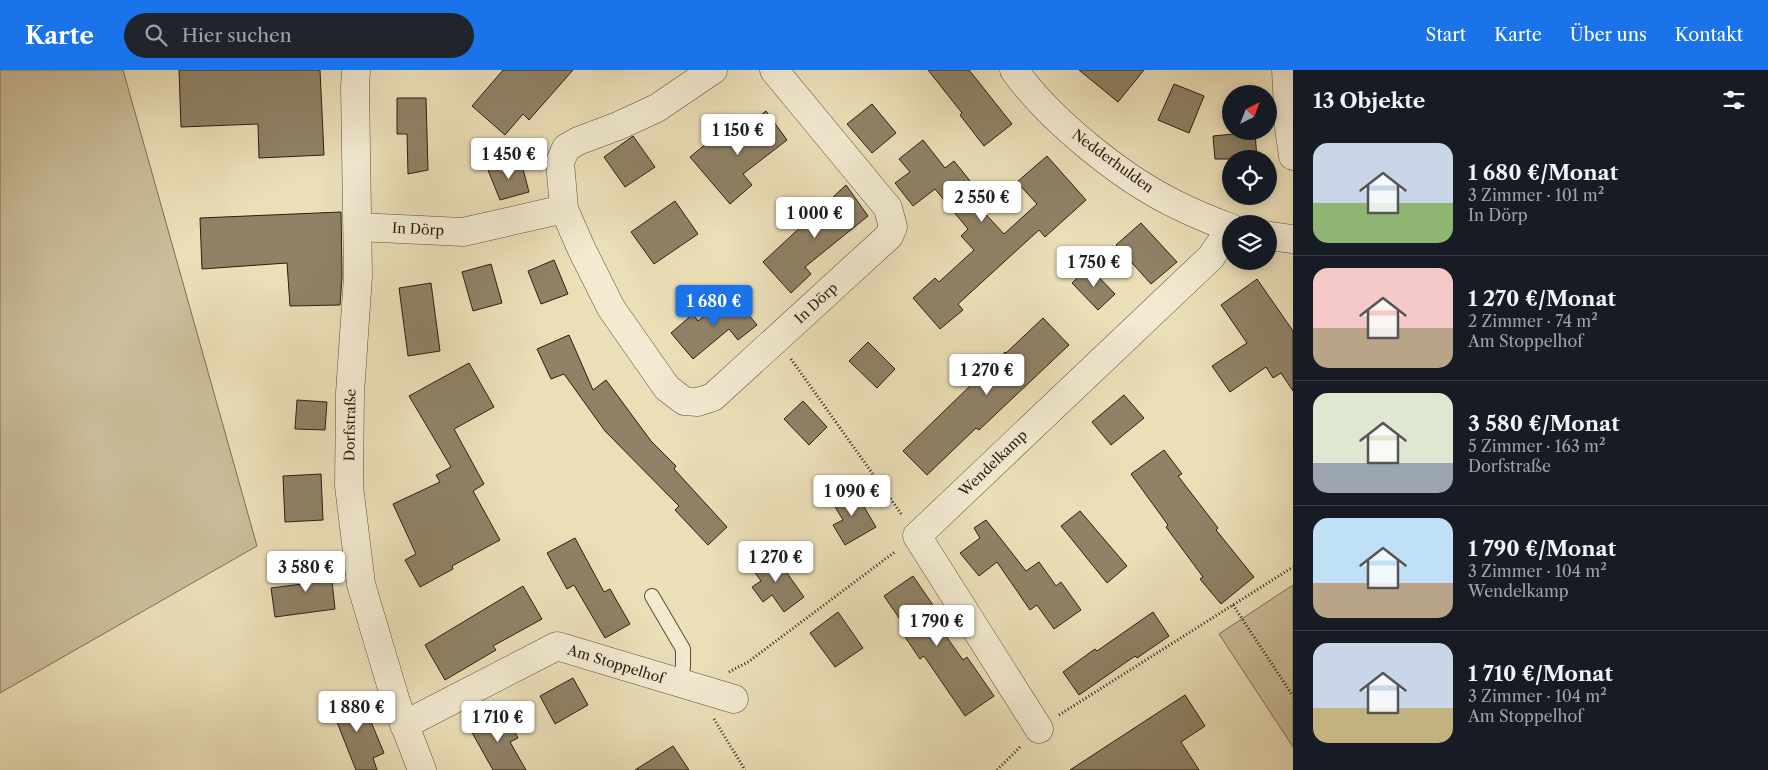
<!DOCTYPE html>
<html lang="de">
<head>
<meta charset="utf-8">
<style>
  body { margin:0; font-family:"Libre Caslon Text",serif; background:#20242c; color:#f1f3f6; height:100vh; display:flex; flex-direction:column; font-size:19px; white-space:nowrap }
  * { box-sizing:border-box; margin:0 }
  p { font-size:16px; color:#9ea1a6 }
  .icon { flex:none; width:28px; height:28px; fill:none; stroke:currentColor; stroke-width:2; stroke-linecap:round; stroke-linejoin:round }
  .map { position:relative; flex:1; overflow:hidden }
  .sheet { display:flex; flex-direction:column; background:#171b24; width:475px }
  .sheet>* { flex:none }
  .needle { width:32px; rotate:42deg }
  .fabs { position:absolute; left:1222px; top:15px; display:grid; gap:10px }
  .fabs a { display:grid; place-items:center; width:55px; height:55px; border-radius:50%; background:#171b24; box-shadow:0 2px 12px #0003; font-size:25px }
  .price { position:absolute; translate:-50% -42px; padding:0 11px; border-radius:5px; background:#fff; color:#222; font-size:16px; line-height:32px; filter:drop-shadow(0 1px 2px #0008) }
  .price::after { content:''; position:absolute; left:50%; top:30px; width:15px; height:11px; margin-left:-8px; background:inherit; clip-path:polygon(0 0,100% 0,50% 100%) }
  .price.on { background:#1a73e8; color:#fff }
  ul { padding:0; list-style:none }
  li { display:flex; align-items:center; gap:15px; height:125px; padding:0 20px }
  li+li { border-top:1px solid #363941 }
  li span { display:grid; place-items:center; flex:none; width:140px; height:100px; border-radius:15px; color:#555 }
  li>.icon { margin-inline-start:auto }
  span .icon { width:60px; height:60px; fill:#fffc; stroke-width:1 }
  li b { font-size:21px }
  h2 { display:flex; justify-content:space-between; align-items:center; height:60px; padding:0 20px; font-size:21px }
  header { display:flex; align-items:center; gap:30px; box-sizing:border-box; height:70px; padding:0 25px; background:#1a73e8; color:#fff }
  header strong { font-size:24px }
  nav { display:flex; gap:28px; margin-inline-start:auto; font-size:18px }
  .search { width:350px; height:45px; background:#20242c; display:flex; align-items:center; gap:12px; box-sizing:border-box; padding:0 18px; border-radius:28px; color:#9ea1a6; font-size:19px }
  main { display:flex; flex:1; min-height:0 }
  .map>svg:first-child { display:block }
  .green { fill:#cbbe9b; stroke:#7c6e56 }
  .building { fill:#8f8267; stroke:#2c1e10 }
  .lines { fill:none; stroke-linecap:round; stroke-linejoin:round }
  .service-casing { stroke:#5c4e3a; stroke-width:16 }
  .minor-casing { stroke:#5c4e3a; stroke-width:29 }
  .path { stroke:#2c1e10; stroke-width:3; stroke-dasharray:1 2.5; stroke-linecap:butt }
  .service { stroke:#f2ead1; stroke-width:14 }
  .minor { stroke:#f2ead1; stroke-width:28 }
  .labels { text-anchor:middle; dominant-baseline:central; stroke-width:4; stroke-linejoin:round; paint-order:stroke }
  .street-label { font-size:14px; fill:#2c1e10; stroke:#f2ead1 }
</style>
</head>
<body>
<header>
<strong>Karte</strong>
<div class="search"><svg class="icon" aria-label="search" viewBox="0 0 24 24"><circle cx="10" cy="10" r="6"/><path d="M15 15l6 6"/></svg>Hier suchen</div>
<nav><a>Start</a><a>Karte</a><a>Über uns</a><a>Kontakt</a></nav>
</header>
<main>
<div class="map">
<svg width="1293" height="700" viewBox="0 0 1293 700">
  <rect width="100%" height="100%" fill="#ebdfb8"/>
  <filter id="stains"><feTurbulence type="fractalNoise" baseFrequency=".004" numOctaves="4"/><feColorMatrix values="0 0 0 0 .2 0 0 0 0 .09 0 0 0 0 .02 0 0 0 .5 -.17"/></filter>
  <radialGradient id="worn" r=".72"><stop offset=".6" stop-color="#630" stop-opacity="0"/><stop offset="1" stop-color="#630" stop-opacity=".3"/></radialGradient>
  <!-- green -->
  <path class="green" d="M0,0H123L257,476L0,623Z
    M1293,515V677L1219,564Z"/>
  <!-- building -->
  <path class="building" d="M179,0H320L324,85L259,88L258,54L181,57Z
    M503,0H573L529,50L523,44L505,65L472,36Z
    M928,0H969L1012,54L984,76L960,45L962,43Z
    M1079,0H1144L1118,32Z
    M1174,14L1204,26L1189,63L1158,50Z
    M397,28H426L428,100L408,104L407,64H397Z
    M872,34L896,63L872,83L847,54Z
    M766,41L787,70L743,104L752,115L730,134L690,87L713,68L720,76Z
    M1255,62L1257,89H1215L1213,66Z
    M633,66L655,97L625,117L604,87Z
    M923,70L945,98L954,91L975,117L967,124L1004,164L1037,134L1017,112L1047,86L1086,130L1045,167L1039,160L958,234L963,240L940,259L913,228L935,208L939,212L974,180L961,166L968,159L935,119L913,136L895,113L910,102L899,89Z
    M521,91L529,122L500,130L488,100Z
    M846,115L868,146L805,197L811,204L791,223L763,192Z
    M675,131L698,164L654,194L631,162Z
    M341,142L342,206L340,235L290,236L287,193L202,199L200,148Z
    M1141,153L1177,192L1151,214L1116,175Z
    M554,190L568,224L541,234L528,201Z
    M491,194L502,233L473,241L462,202Z
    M1089,197L1115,224L1098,240L1072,213Z
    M1257,209L1293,261V321L1281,303L1273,308L1266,297L1230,322L1212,296L1247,273L1221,235Z
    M431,213L440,281L408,286L399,218Z
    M732,224L757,255L738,270L729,259L693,289L671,263L693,244L698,251Z
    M1043,248L1069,275L979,360L976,358L927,405L903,381L1005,282L1006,283Z
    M569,265L593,320L606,310L651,371L676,396L674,399L727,457L708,475L675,440L679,436L605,361L564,304L551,309L537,279Z
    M868,272L895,299L877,318L849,291Z
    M469,293L494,337L454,359L484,414L473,421L500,470L452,496L453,499L420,517L405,490L416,484L393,434L440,412L436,405L451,397L409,326Z
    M1124,325L1144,348L1111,375L1092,352Z
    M297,330L327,332L325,360L295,359Z
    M803,331L827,357L809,375L784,349Z
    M1164,380L1182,404L1178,406L1218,458L1216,460L1254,507L1221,534L1200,509L1203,507L1166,457L1168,455L1131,404Z
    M321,404L323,450L285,452L283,406Z
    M852,417L876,457L845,475L833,455L843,450L831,430Z
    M1080,441L1127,496L1107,513L1061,456Z
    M986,450L1026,501L1039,492L1056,516L1061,512L1081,540L1054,559L1037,535L1030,540L997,492L979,506L960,483L980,468L974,458Z
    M575,468L604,522L610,519L630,554L605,568L574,515L567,519L547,483Z
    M772,482L804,527L784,542L772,525L763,532L752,517L761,511L751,497Z
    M330,493L335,539L275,547L271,518L302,514L299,497Z
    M913,506L937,541L931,545L963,590L967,587L994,626L965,646L924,586L920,589L901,561L906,558L884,526Z
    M523,516L542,549L493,576L496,580L445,610L425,575Z
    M838,542L863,578L835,597L810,563Z
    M1153,542L1169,566L1137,588L1135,586L1079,625L1063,602L1095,579L1097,581Z
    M573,608L588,635L555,654L540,626Z
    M349,624L355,639L364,635L384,683L373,688L377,700H356L329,632Z
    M1185,625L1205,656L1181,672L1199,700H1070Z
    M503,640L518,668L510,672L526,700H493L470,659Z
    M673,676L689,700H635Z"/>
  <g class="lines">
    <!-- service casing -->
    <g class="service-casing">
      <path id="service" d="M652,526L683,579V597L680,614"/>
    </g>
    <!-- minor casing -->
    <g class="minor-casing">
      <path id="minor" d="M356,0L355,16L358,206L350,323L349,416L361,514L396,632L422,700
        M713,0L657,38L618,56L578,71L566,78L560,92L564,139L581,178L611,238L667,318L684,331L698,332L713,327L889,166L893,157L888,138L774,0
        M1014,0C1049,49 1120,107 1175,134C1193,143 1212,151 1231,158
        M1286,0L1289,58L1293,86
        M358,157L463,162L564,139
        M1269,166L1293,169
        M404,655L557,576L734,629
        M1039,659L917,466L1211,187L1231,158"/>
    </g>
    <!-- path -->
    <path class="path" d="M791,289L902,445
      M1233,535L1293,626
      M729,602L748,592L896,481
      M1059,645L1293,497
      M714,649L745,700
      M997,700L1021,676"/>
    <!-- service -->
    <use href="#service" class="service"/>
    <!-- minor -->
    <use href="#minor" class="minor"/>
  </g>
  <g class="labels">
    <!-- street labels -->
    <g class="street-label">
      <text transform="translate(1113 91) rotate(36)">Nedderhulden</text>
      <text transform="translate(418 159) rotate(3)">In Dörp</text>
      <text transform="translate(816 233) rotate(-43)">In Dörp</text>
      <text transform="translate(350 355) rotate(-89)">Dorfstraße</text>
      <text transform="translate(993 393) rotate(-44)">Wendelkamp</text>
      <text transform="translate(616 594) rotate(17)">Am Stoppelhof</text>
    </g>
  </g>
  <rect width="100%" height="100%" filter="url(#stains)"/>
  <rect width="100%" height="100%" fill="url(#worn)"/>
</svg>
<div class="fabs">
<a><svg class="needle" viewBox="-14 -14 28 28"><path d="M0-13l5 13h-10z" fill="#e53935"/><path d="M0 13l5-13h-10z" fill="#9ea1a6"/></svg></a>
<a><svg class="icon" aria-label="locate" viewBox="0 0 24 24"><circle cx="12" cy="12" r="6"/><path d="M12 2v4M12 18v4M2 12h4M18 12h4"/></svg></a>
<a><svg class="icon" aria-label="layers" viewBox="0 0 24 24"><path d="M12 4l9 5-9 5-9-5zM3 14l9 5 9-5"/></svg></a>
</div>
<b class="price" style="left:738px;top:86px">1 150 €</b>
<b class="price" style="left:509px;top:110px">1 450 €</b>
<b class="price" style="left:982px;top:153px">2 550 €</b>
<b class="price" style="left:815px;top:169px">1 000 €</b>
<b class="price" style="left:1094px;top:218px">1 750 €</b>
<b class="price on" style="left:714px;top:257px">1 680 €</b>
<b class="price" style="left:987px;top:326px">1 270 €</b>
<b class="price" style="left:852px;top:447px">1 090 €</b>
<b class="price" style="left:776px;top:513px">1 270 €</b>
<b class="price" style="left:306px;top:523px">3 580 €</b>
<b class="price" style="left:937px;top:577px">1 790 €</b>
<b class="price" style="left:357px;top:663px">1 880 €</b>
<b class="price" style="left:498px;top:673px">1 710 €</b>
</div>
<section class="sheet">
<h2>13 Objekte<svg class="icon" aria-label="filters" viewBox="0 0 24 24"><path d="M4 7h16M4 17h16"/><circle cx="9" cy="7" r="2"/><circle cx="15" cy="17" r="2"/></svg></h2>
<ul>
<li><span style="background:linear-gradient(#c9d6e8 60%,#8fb573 0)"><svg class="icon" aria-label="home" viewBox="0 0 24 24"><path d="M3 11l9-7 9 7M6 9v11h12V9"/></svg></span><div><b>1 680 €/Monat</b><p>3 Zimmer · 101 m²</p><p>In Dörp</p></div></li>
<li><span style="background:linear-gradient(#f6c9c9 60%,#b9a48a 0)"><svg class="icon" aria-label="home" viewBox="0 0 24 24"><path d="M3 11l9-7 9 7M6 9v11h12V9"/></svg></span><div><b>1 270 €/Monat</b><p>2 Zimmer · 74 m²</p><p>Am Stoppelhof</p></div></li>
<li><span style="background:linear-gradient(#dfe7d0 70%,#9aa5b1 0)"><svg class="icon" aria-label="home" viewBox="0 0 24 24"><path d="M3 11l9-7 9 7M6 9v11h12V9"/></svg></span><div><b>3 580 €/Monat</b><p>5 Zimmer · 163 m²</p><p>Dorfstraße</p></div></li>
<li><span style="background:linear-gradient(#bfe0f5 65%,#b9a48a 0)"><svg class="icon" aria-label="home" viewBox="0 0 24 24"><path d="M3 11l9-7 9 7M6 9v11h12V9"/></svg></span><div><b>1 790 €/Monat</b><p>3 Zimmer · 104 m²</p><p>Wendelkamp</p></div></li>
<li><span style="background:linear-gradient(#c9d6e8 65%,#c2b280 0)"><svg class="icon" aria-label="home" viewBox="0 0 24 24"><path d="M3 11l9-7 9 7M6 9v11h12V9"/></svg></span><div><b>1 710 €/Monat</b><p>3 Zimmer · 104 m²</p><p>Am Stoppelhof</p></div></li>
</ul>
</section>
</main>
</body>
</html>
